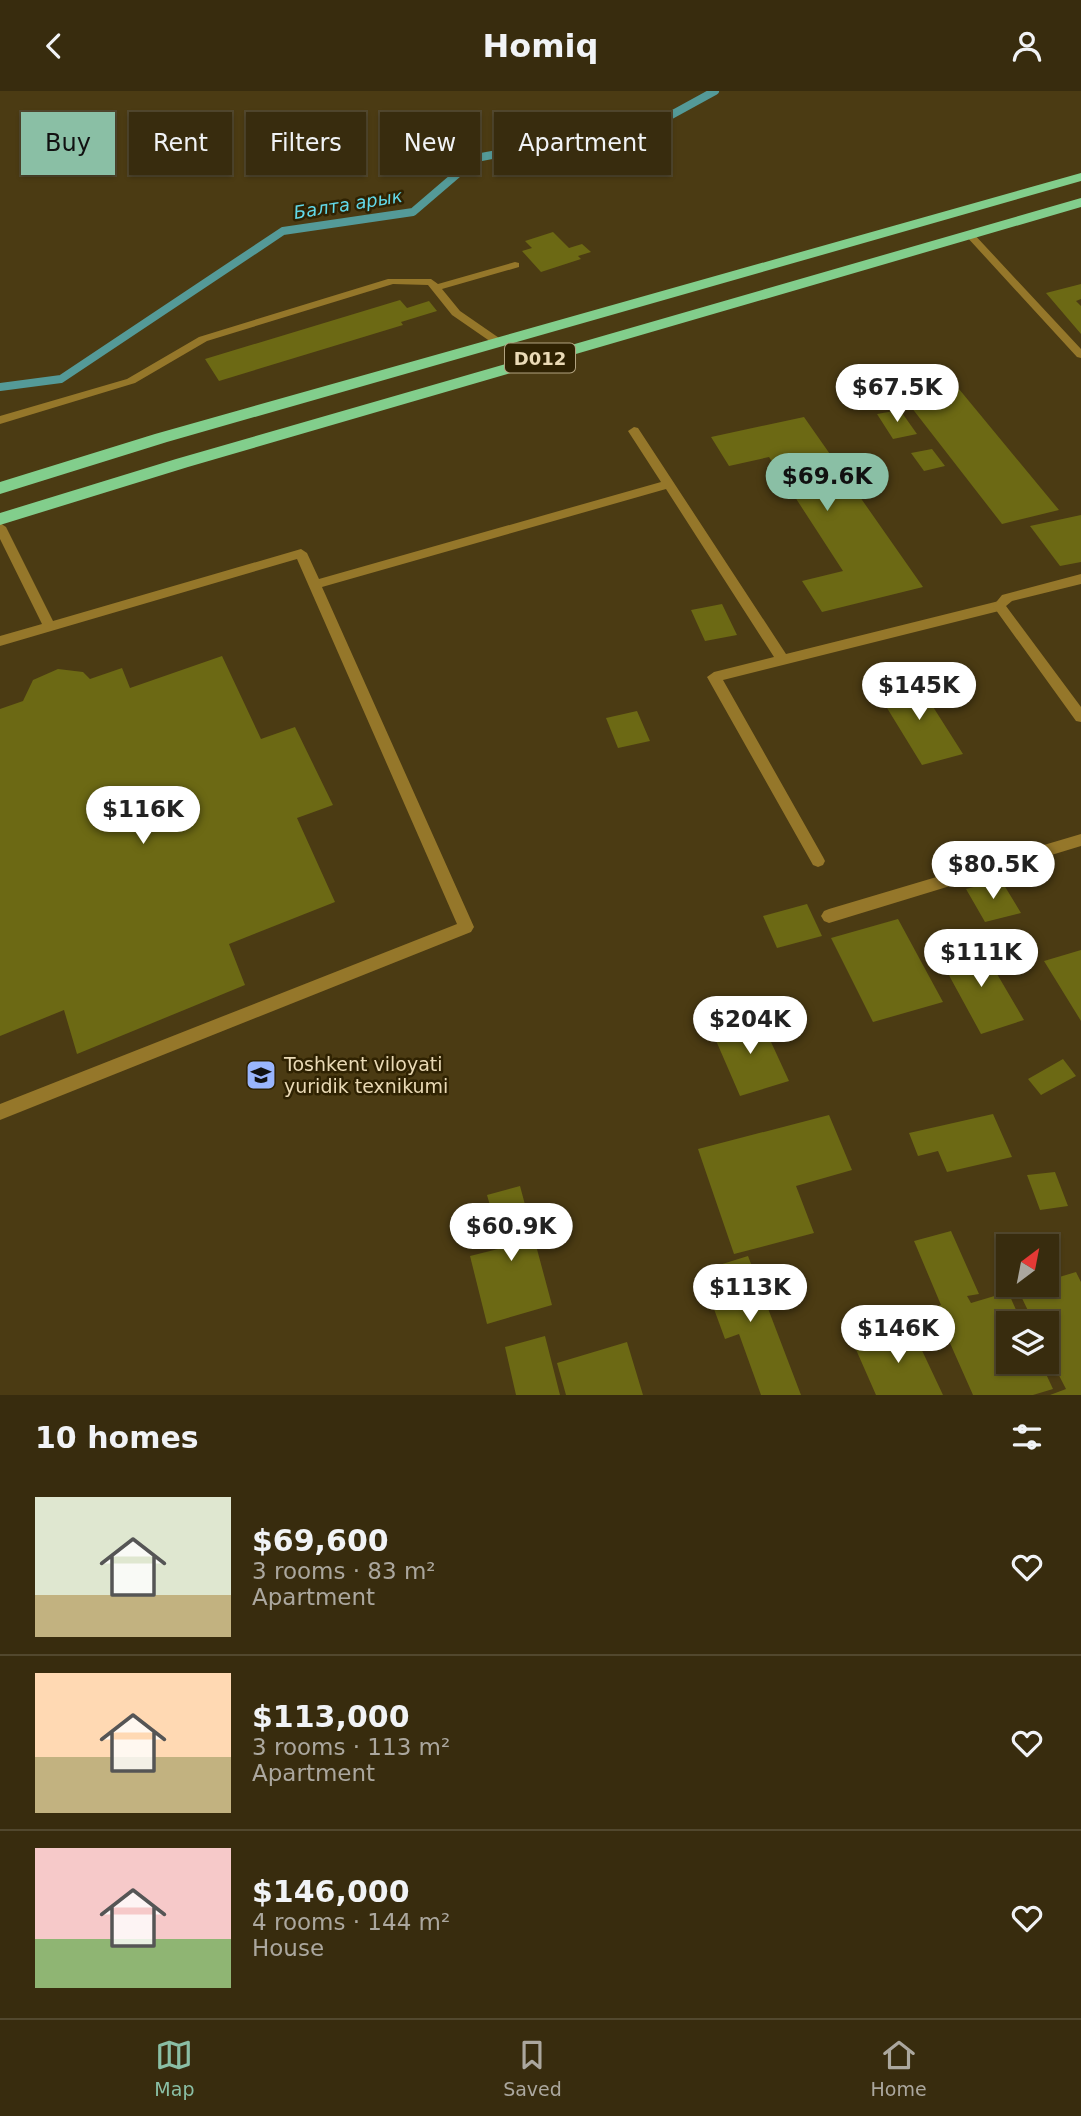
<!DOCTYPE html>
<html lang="en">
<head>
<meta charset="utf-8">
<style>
  body { margin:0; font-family:"DejaVu Sans",sans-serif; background:#3f3417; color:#f1f3f6; height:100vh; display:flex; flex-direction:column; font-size:26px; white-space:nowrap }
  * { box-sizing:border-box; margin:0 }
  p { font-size:23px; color:#aba79e }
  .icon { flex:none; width:38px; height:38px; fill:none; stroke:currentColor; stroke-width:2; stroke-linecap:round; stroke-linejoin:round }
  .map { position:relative; height:1304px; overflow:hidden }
  .panel { display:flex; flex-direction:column; background:#382c0e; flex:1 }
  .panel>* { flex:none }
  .hud { position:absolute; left:21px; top:21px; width:700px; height:63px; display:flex; gap:14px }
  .needle { width:46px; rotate:32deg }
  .buttons { position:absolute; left:996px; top:1143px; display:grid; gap:14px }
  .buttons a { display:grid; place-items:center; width:63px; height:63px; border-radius:0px; background:#382c0e; box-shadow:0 2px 5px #0004,0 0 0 2px #52482e; font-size:35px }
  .price { position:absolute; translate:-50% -60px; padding:0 16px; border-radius:24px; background:#fff; color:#222; font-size:23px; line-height:46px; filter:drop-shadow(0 2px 4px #0008) }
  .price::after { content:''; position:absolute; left:50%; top:42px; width:21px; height:16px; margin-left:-10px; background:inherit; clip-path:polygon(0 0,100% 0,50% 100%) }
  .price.on { background:#8abfa5; color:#111 }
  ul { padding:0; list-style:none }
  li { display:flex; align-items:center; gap:21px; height:175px; padding:0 35px }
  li+li { border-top:2px solid #52482e }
  li span { display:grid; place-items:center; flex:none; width:196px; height:140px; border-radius:0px; color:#555 }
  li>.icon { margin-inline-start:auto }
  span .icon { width:84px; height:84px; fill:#fffc; stroke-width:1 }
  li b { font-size:30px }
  h2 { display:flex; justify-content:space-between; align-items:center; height:84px; padding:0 35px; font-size:30px }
  .pill { padding:0 24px; border-radius:0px; background:#382c0e; box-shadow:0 2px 5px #0004,0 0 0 2px #52482e; font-size:24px; line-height:63px }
  .pill.on { background:#8abfa5; color:#111 }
  header { display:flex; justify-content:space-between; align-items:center; height:91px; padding:0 35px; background:#382c0e; font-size:32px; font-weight:700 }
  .dock { display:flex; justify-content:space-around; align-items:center; height:98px; border-top:2px solid #52482e; background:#382c0e; font-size:19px; color:#aba79e }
  .dock a { display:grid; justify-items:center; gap:4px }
  .dock .on { color:#8abfa5 }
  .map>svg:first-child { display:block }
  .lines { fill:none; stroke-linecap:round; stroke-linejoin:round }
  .stream { stroke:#549a98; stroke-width:8 }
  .building { fill:#6c6914 }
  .lane { fill:#95772a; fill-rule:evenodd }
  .street { fill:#95772a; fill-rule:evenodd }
  .highway { fill:#82ce8c; fill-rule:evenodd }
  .labels { text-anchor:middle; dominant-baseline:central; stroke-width:5; stroke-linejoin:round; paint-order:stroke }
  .far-water-label { font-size:18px; font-style:italic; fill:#62d8e8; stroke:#2f2202 }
  .shield { fill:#2f2202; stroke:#b2a380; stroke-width:2 }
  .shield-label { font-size:18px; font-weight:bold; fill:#eadab6 }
  .poi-label { font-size:19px; fill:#eadab6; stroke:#2f2202; text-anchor:start }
</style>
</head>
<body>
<header><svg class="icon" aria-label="back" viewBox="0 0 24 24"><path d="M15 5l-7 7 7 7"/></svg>Homiq<svg class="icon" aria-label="person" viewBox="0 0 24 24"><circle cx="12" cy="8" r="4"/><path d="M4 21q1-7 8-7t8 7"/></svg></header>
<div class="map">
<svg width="1081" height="1304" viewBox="0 0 1081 1304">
  <rect width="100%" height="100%" fill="#4b3b13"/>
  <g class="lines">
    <!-- stream -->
    <path class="stream" d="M0,296L61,288L283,140L413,121L476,67L653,34L715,0"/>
  </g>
  <!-- building -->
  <path class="building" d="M553,141L569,157L582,153L591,161L578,165L581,168L541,181L522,160L532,157L525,150Z
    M1081,193V208L1076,210L1081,215V243L1046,202Z
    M400,209L407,217L429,210L437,220L401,231L403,234L219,290L205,268Z
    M954,292L1059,419L1002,433L901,303Z
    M900,319L917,343L893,348L877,323Z
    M804,326L923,496L822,521L802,490L843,480L769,366L729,375L711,346Z
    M932,358L945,375L924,380L911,362Z
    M1081,424V471L1060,475L1030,435Z
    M722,513L737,544L705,550L691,519Z
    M222,565L261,648L295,636L333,714L297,727L335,811L229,853L245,894L77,963L64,919L0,945V618L23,610L33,589L58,578L83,581L90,588L122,577L130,597Z
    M916,589L963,663L922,674L876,599Z
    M637,620L650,650L618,657L606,627Z
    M1001,789L1021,822L985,831L966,798Z
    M807,813L822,845L777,857L763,825Z
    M898,828L943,911L873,931L831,847Z
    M980,854L1024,929L981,943L939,866Z
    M1081,859V930L1044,870Z
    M759,925L789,990L740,1005L711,938Z
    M1063,968L1076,985L1041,1004L1028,988Z
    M993,1023L1012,1066L947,1081L938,1060L918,1065L909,1042Z
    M829,1024L852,1079L796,1095L814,1142L734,1163L698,1058Z
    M1055,1081L1068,1115L1040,1119L1027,1084Z
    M520,1095L552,1214L487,1233L470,1165L502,1157L487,1104Z
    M951,1140L979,1203L967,1205L971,1212L1008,1201L1022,1232H1008V1270H1040L1053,1298L1033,1304H973L934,1216L941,1214L914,1150Z
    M748,1165L801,1304H761L739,1243L725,1248L700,1180Z
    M1076,1181L1081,1191V1304H1050L1066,1298L1046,1259V1232H1034L1018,1199L1046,1194V1190Z
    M910,1234L943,1304H876L854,1254Z
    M545,1245L560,1304H516L505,1256Z
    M627,1251L643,1304H566L557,1272Z"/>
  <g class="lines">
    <!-- lane -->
    <path class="lane" d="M515,171L519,172V176L442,198L460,220L502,249V253H494L452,224L428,194L393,193L207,250L135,292L0,333V325L127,288L199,246L388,188H431L438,193Z
      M634,336L638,337L786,563L999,510L1005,515L999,520L723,589L823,766L825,770L823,774L818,776L813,774L707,586L714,581L774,566L666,398L322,496L474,836L471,841L0,1029V1013L457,833L297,468L0,555V545L42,533L0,448V432L6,436L53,530L301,458L307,462L319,488L661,391L628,340Z
      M1081,743V755L829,832L824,830L821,825L824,820L829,818Z"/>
    <!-- street -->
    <path class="street" d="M969,140L972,141L1081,258V267L1077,266L966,145L964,143Z
      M1081,483V493L1012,510L1006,515L1081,616V631L1076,630L993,515L1002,504Z"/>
    <!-- highway -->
    <path class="highway" d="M1081,82V90L167,351L0,403V391L155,343Z
      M1081,107V116L188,376L0,434V422L176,368Z"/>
  </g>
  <!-- icons -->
  <defs>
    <g id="university-square" transform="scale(1.575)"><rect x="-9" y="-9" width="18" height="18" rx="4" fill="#99b5fd" stroke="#2f2202"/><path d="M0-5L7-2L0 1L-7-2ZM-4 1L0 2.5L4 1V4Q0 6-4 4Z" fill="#111"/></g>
  </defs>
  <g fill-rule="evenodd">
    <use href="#university-square" x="261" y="984"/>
  </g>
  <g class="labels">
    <!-- far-water labels -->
    <g class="far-water-label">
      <text transform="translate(348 113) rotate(-9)">Балта арык</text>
    </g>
    <!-- shield labels -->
    <rect class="shield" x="505" y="252.5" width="70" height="29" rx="5"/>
    <g class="shield-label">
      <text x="540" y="267">D012</text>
    </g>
    <!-- poi labels -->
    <g class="poi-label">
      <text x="284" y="973">Toshkent viloyati<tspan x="284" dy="22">yuridik texnikumi</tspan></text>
    </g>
  </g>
</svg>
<div class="buttons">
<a><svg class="needle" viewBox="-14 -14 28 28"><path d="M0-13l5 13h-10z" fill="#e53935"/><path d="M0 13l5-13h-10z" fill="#aba79e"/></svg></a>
<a><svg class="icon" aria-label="layers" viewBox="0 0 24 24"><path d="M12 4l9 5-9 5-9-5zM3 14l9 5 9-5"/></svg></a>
</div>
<b class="price" style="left:897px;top:333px">$67.5K</b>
<b class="price on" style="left:827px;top:422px">$69.6K</b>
<b class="price" style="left:919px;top:631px">$145K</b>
<b class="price" style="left:143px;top:755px">$116K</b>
<b class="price" style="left:993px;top:810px">$80.5K</b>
<b class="price" style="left:981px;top:898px">$111K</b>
<b class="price" style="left:750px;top:965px">$204K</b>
<b class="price" style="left:511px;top:1172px">$60.9K</b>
<b class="price" style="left:750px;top:1233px">$113K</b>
<b class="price" style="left:898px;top:1274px">$146K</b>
<div class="hud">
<a class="pill on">Buy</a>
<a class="pill">Rent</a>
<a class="pill">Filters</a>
<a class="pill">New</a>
<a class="pill">Apartment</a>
</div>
</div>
<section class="panel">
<h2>10 homes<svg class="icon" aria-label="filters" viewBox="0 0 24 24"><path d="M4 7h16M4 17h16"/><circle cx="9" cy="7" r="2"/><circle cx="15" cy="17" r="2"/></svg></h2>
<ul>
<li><span style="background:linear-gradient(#dfe7d0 70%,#c2b280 0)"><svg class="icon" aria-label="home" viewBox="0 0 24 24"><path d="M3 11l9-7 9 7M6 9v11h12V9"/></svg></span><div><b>$69,600</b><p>3 rooms · 83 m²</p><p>Apartment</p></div><svg class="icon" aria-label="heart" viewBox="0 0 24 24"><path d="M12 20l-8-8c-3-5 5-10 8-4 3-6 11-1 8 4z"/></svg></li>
<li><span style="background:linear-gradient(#ffd9b3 60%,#c2b280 0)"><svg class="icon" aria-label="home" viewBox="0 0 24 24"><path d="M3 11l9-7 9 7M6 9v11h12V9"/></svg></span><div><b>$113,000</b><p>3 rooms · 113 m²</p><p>Apartment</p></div><svg class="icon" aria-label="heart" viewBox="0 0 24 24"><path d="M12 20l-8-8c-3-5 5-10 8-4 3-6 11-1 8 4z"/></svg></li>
<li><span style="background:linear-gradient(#f6c9c9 65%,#8fb573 0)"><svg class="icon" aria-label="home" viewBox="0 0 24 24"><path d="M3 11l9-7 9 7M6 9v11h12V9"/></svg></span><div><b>$146,000</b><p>4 rooms · 144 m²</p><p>House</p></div><svg class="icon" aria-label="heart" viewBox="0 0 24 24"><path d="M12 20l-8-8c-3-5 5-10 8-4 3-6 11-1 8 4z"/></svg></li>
</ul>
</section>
<nav class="dock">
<a class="on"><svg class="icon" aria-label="map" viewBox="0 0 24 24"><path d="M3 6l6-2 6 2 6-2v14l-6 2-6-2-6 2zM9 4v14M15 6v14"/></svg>Map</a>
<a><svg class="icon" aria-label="saved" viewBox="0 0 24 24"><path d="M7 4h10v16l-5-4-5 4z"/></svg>Saved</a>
<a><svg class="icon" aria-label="home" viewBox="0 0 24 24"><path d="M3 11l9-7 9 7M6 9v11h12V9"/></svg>Home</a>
</nav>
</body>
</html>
